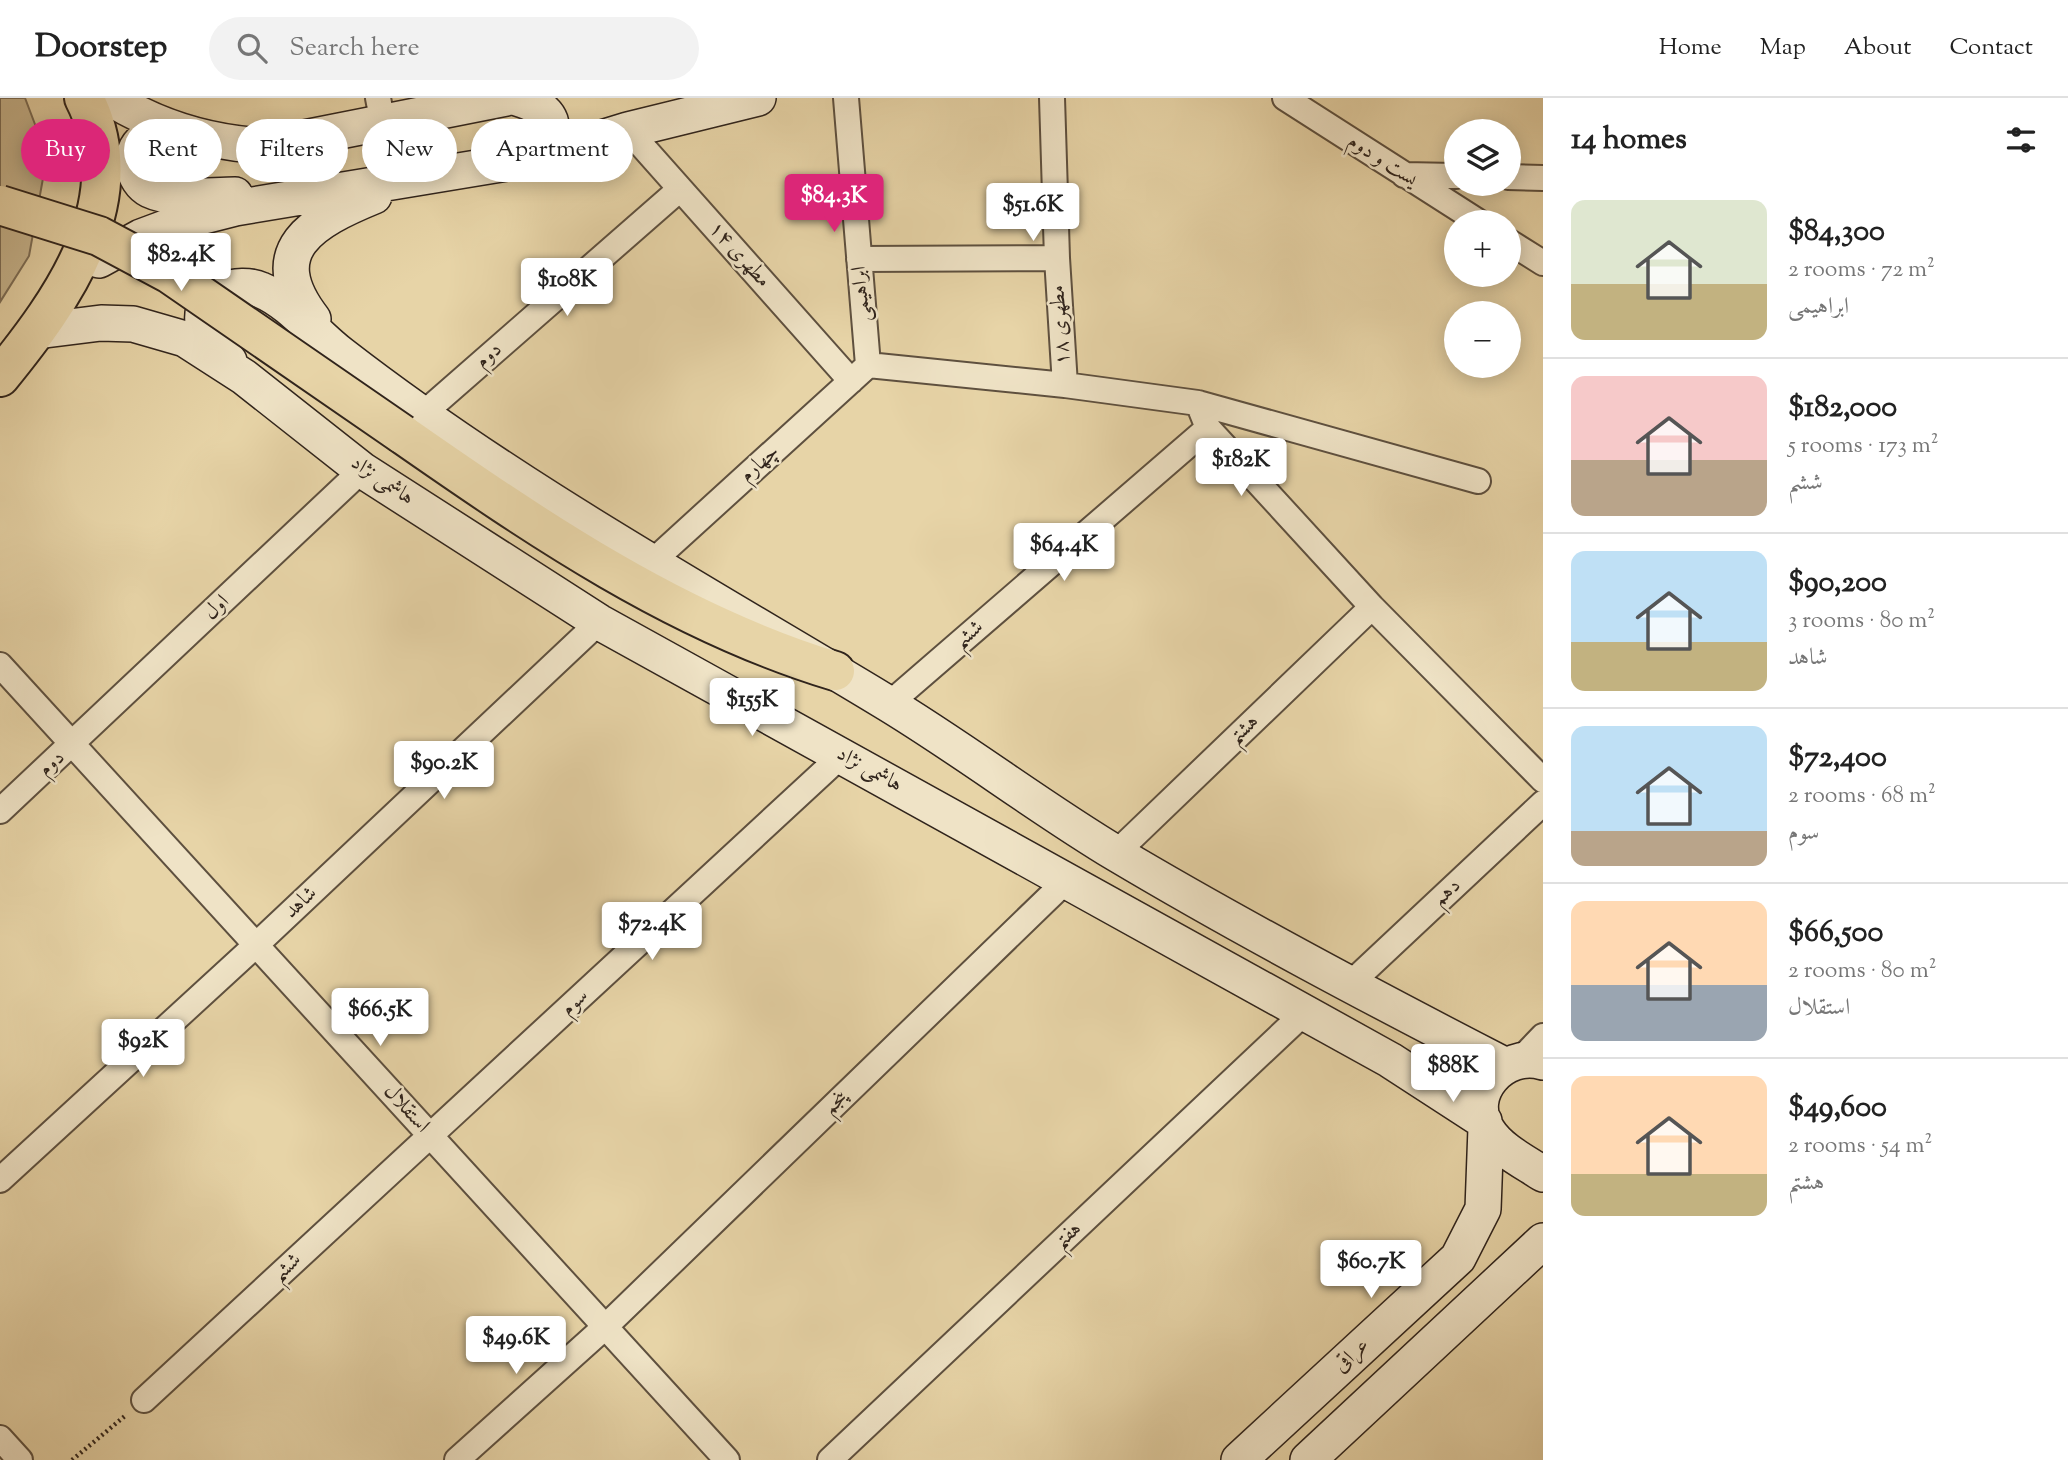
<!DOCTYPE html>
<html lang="en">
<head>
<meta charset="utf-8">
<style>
  body { margin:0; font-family:"Sorts Mill Goudy",Amiri,serif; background:#f2f2f2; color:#222; height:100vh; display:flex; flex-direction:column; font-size:26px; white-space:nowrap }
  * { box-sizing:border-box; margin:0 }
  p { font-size:23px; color:#767676 }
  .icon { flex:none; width:38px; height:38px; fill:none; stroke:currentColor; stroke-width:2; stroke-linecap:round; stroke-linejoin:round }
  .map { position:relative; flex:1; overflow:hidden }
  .panel { display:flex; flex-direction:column; background:#fff; width:525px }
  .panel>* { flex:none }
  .guide { position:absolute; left:21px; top:21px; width:665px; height:63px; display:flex; gap:14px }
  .controls { position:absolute; left:1444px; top:21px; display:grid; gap:14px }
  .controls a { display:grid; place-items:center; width:77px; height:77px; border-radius:50%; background:#fff; box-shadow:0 4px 18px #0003; font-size:35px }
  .price { position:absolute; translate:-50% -60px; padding:0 16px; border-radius:7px; background:#fff; color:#222; font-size:23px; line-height:46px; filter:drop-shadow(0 2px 4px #0008) }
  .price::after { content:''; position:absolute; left:50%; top:42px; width:21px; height:16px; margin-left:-10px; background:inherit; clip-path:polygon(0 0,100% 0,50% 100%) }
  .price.on { background:#db2777; color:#fff }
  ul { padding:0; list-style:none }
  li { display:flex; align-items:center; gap:21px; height:175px; padding:0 28px }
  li+li { border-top:2px solid #e0e0e0 }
  li span { display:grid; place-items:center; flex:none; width:196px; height:140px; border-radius:14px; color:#555 }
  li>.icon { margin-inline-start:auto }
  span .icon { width:84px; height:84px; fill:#fffc; stroke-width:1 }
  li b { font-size:30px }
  h2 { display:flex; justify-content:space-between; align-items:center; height:84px; padding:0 28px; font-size:30px }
  .tag { padding:0 24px; border-radius:32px; background:#fff; box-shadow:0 4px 18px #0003; font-size:24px; line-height:63px }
  .tag.on { background:#db2777; color:#fff }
  header { display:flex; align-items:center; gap:42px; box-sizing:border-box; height:98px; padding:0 35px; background:#fff; border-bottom:2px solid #e0e0e0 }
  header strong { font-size:33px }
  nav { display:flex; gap:38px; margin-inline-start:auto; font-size:24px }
  .search { width:490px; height:63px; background:#f2f2f2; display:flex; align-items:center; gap:18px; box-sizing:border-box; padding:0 24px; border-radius:38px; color:#767676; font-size:26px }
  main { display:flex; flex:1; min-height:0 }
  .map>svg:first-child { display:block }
  .green { fill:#c8b68f; stroke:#7c6d56; stroke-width:2 }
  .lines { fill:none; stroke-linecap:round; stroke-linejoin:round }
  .street-casing { stroke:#5e503f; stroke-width:28 }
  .secondary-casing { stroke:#30241c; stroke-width:38 }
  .primary-casing { stroke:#30241c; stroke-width:42 }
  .path { stroke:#30241c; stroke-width:4.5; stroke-dasharray:2 3.5; stroke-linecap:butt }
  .street { stroke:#efe3c6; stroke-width:24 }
  .secondary { stroke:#efe3c6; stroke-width:35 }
  .primary { stroke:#e7d4a7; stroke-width:38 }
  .primary-bridge-casing { stroke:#30241c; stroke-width:42; stroke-linecap:butt }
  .primary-bridge { stroke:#e7d4a7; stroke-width:38 }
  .labels { text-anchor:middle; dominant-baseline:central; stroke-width:5; stroke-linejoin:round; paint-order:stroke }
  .street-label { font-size:21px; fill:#30241c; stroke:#efe3c6 }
</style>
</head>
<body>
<header>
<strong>Doorstep</strong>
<div class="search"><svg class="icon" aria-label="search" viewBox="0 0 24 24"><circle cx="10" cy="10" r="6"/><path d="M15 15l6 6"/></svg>Search here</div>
<nav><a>Home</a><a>Map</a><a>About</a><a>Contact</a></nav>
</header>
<main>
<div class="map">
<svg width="1543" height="1362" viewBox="0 0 1543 1362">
  <rect width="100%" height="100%" fill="#e7d4a7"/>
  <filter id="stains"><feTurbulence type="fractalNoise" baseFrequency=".00286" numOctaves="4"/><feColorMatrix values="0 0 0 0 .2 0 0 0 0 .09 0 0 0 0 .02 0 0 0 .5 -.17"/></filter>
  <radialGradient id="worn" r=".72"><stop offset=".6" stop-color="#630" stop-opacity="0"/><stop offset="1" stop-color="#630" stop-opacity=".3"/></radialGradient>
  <!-- green -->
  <path class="green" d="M0,0H25L47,58L29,158L0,204Z"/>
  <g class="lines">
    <!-- street casing -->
    <g class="street-casing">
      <path id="street" d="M378,0L383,26
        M846,0L868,267
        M1052,0L1057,160L1065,287
        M1285,0L1479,124
        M628,32L851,283
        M1404,77L1456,78
        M1508,79L1543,80
        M1508,143L1543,165
        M859,161L1057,160
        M868,267L1065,287L1198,305L1208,330L1372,509L1543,682
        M1198,305L1478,383
        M424,315L680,91
        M652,464L864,271
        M0,567L727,1362
        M889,606L1208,330
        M0,713L362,372
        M1116,755L1372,509
        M1350,886L1543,705
        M1520,962L1543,938
        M0,1082L256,847L599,524
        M144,1302L842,657
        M0,1340L20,1362
        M457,1362L605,1229L1067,782
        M830,1362L1305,914"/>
    </g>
    <!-- secondary casing -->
    <g class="secondary-casing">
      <path id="secondary" d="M110,0C158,30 208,45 264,48L506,0
        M517,0C554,11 562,30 537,60
        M187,36C174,37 155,35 144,42C127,54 132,83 150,92C173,103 210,97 235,97
        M99,162L141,139L184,123L235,110L537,60L628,32L758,0
        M313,221C260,152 313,123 374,98
        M37,233L101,225L133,226L185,241L244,279L362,372L599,524L1390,962L1484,1023
        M229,263C218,251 205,240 203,224C199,193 239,182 261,192C292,205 315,237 342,257C511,388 700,492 882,602C962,650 1037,708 1117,756C1243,831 1374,900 1504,967
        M1543,964C1504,952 1463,996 1488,1033C1500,1052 1525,1064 1543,1076
        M1239,1362L1458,1160L1483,1111L1486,1030
        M1308,1362L1543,1143"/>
    </g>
    <!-- primary casing -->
    <g class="primary-casing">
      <path id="primary" d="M0,279C62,203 136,101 84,0
        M402,336C537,430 676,525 835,573"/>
    </g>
    <!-- path -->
    <path class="path" d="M72,1362L125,1318"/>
    <!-- street -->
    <use href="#street" class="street"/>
    <!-- secondary -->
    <use href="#secondary" class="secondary"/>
    <!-- primary -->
    <use href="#primary" class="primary"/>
    <!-- primary-bridge casing -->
    <g class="primary-bridge-casing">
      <path id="primary-bridge" d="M0,107L99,138L170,176L402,336"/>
    </g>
    <!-- primary-bridge -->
    <use href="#primary-bridge" class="primary-bridge"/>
  </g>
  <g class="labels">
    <!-- street labels -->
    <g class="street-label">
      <text transform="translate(1382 63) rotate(33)">یست و دوم</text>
      <text transform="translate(739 157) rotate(48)">مطهری ۱۴</text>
      <text transform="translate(862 196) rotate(-95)">ابراهیمی</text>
      <text transform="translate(1061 227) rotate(-94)">مطهری ۱۸</text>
      <text transform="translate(489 258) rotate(-41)">دوم</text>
      <text transform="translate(760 366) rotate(-42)">چهارم</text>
      <text transform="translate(382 383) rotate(34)">هاشمی نژاد</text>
      <text transform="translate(217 510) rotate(-44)">اول</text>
      <text transform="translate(969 537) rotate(-41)">ششم</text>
      <text transform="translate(1244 632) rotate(-44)">هشتم</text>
      <text transform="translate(52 666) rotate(-42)">دوم</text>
      <text transform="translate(869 672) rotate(29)">هاشمی نژاد</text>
      <text transform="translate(1447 795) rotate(-43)">دهم</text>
      <text transform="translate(301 805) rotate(-43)">شاهد</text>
      <text transform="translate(575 905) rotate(-43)">سوم</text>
      <text transform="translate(836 1005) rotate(-44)">پنجم</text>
      <text transform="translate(406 1011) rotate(48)">استقلال</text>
      <text transform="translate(1068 1138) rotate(-43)">هفتم</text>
      <text transform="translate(287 1170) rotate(-43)">ششم</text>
      <text transform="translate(1352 1258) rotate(-43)">عراقی</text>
    </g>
  </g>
  <rect width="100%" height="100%" filter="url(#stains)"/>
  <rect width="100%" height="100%" fill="url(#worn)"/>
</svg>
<div class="controls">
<a><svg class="icon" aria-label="layers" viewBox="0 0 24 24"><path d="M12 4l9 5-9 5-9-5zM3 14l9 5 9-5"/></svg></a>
<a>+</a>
<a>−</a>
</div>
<b class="price on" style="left:834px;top:136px">$84.3K</b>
<b class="price" style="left:1033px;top:145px">$51.6K</b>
<b class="price" style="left:181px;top:195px">$82.4K</b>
<b class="price" style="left:567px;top:220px">$108K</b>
<b class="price" style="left:1241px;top:400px">$182K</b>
<b class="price" style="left:1064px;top:485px">$64.4K</b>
<b class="price" style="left:752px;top:640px">$155K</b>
<b class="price" style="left:444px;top:703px">$90.2K</b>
<b class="price" style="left:652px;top:864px">$72.4K</b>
<b class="price" style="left:380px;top:950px">$66.5K</b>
<b class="price" style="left:143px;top:981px">$92K</b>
<b class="price" style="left:1453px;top:1006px">$88K</b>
<b class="price" style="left:1371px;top:1202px">$60.7K</b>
<b class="price" style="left:516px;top:1278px">$49.6K</b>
<div class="guide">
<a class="tag on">Buy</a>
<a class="tag">Rent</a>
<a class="tag">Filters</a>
<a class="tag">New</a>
<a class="tag">Apartment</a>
</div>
</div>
<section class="panel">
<h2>14 homes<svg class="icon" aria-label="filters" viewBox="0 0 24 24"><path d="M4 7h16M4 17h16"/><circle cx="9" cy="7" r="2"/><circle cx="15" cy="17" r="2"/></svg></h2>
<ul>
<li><span style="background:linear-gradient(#dfe7d0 60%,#c2b280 0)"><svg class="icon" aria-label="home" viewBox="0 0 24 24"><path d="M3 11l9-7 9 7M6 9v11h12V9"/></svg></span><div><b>$84,300</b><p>2 rooms · 72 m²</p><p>ابراهیمی</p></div></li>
<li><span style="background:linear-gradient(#f6c9c9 60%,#b9a48a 0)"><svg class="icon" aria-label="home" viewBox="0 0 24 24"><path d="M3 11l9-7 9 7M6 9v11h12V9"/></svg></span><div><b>$182,000</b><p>5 rooms · 173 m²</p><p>ششم</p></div></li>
<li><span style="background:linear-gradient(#bfe0f5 65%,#c2b280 0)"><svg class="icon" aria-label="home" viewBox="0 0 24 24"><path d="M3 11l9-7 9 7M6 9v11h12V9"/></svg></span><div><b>$90,200</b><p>3 rooms · 80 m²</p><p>شاهد</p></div></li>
<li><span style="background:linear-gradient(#bfe0f5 75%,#b9a48a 0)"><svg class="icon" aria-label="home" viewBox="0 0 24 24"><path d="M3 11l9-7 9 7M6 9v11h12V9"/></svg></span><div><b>$72,400</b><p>2 rooms · 68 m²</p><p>سوم</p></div></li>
<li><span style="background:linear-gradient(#ffd9b3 60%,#9aa5b1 0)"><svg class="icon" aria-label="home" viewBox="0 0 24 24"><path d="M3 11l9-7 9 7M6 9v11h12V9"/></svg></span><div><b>$66,500</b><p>2 rooms · 80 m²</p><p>استقلال</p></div></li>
<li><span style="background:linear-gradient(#ffd9b3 70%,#c2b280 0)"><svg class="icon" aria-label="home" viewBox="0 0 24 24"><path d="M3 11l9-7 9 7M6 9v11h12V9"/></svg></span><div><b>$49,600</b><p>2 rooms · 54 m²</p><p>هشتم</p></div></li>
</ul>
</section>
</main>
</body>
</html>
